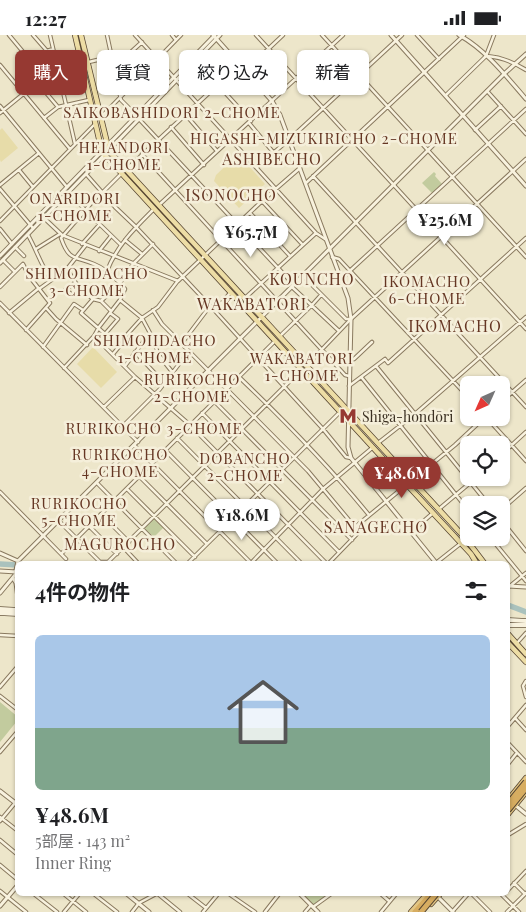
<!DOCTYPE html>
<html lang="ja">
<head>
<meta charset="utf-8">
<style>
  body { margin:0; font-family:"Playfair Display","Noto Sans JP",serif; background:#f6f6f6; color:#202124; height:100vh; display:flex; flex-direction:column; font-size:19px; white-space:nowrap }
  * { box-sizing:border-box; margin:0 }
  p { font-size:16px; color:#757577 }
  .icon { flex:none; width:28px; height:28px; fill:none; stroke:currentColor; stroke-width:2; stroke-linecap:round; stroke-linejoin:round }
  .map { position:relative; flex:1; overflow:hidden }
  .panel { position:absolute; left:15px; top:526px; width:495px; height:335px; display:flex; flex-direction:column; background:#fff; border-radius:8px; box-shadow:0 1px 4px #0004 }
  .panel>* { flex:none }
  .guide { position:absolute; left:15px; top:15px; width:496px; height:45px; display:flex; gap:10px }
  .needle { width:32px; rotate:225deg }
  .fabs { position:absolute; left:460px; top:341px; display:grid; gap:10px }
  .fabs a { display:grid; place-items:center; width:50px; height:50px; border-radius:8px; background:#fff; box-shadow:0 1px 4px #0004; font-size:25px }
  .price { position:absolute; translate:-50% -42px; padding:0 11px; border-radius:18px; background:#fff; color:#222; font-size:16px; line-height:32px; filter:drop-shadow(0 1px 2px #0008) }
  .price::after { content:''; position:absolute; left:50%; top:30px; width:15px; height:11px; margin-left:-8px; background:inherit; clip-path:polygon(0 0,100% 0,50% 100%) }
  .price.on { background:#963932; color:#fff }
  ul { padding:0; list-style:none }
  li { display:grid; align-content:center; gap:10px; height:265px; padding:0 20px }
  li+li { border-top:1px solid #e0e0e0 }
  li span { display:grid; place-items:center; height:155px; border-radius:8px; color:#555 }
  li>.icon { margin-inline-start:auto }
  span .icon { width:90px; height:90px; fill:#fffc; stroke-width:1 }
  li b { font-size:21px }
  h2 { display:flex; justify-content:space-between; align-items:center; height:60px; padding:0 20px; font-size:21px }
  .tag { padding:0 18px; border-radius:8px; background:#fff; box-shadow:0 1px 4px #0004; font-size:18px; line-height:45px }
  .tag.on { background:#963932; color:#fff }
  .status { display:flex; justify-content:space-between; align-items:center; height:35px; padding:0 25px; background:#fff; direction:ltr }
  .status svg { height:14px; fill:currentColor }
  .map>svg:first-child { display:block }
  .green { fill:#c2cb9e }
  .sand { fill:#e7dca9 }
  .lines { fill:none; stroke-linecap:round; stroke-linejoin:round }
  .river { stroke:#aac2bd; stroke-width:5.5 }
  .minor-casing { stroke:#89795f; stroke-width:4.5 }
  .tertiary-casing { stroke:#89795f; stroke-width:5 }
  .secondary-casing { stroke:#6b5a42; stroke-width:5.5 }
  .primary-casing { stroke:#584733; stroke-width:6 }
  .trunk-casing { stroke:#584733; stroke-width:6 }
  .motorway-casing { stroke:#584733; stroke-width:7 }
  .minor { stroke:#f8f2de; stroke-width:2.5 }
  .tertiary { stroke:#f8f2de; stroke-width:3 }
  .secondary { stroke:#f8f2de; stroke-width:4 }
  .primary { stroke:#eddda5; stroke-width:4.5 }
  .trunk { stroke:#e2c583; stroke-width:4.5 }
  .motorway { stroke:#d7ad61; stroke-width:5 }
  .motorway-bridge-casing { stroke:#584733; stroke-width:7; stroke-linecap:butt }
  .motorway-bridge { stroke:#d7ad61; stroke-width:5 }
  .labels { text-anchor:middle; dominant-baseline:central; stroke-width:5; stroke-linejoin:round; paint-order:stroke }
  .poi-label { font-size:14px; fill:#3b3022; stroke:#f5efda; text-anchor:start }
  .neighbourhood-label { font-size:15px; letter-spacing:1px; fill:#653623; stroke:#f5efda }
  .quarter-label { font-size:16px; letter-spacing:1px; fill:#653623; stroke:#f5efda }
</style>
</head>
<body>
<div class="status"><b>12:27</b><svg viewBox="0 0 49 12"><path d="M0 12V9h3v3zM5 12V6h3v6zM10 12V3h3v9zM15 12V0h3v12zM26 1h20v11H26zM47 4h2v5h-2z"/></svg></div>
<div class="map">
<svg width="526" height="877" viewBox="0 0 526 877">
  <rect width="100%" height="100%" fill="#ede6ca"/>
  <!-- green -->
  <path class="green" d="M434,137L436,139L435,141L442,149L432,158L422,148Z
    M154,483L164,492L154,502L145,494V491Z
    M0,667L18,682L17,686L0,707Z
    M303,859H328L313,870Z"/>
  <!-- sand -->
  <path class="sand" d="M2,93L18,113L1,127L0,125V95Z
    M238,119L265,149L239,173L214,146L216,140Z
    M93,312L117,337L101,353L77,329Z"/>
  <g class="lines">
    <!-- river -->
    <path class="river" d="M0,529L18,530
      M508,570L526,577"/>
    <!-- minor casing -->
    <g class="minor-casing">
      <path id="minor" d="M9,0L44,42
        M33,0L47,16L53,14
        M50,0L75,109
        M107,0L121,65L137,81
        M135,0L316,198L325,204
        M172,0L176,5
        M256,0L526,294
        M322,0L526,222
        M417,0L439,24
        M487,21C500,22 515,28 526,35
        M0,30L70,114
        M245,36L283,0
        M37,47L58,72
        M218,50L251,86
        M487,56L526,99
        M446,60L486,21L494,0
        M0,71L67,152
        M0,78L44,42L55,35L131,17L142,7
        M185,79L217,116
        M102,81L181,0
        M44,83L58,72L89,65
        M139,84L293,249
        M249,88L273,117
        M171,92L204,130
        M475,95L501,71
        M142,119L345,340L349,341
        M257,132L292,102L402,0
        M127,134L239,30
        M19,135L33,152
        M86,139L115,172L136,192L215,276L323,394L346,422L351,423
        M313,141L526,372
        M306,148L464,0
        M0,150L39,118
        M0,154L33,193
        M69,157L85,175L121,210
        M102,158L121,139
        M262,166L302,209
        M159,170L343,0
        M250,178L290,221
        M44,183L62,200L178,246L262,166L300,133
        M0,186L95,89
        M0,194L12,209
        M28,200C36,214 41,230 51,245
        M125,205L142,219
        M82,209L99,190
        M15,212L24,221
        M36,214L60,199
        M99,216L111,201
        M332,222L339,224L469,363
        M3,225L15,237
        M67,234L79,253L93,264
        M107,236C117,210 135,193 154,174
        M303,241L346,284H351
        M341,244L526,74
        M75,248L65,255L73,260L80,253
        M0,252L23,229L29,241L50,268L26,295
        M292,252L339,296
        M39,254L67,234L85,211
        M245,263L316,198
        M120,265L142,283L150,298L125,331
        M101,266L120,248C112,240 104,233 94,229C74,221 69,226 61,203L101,157
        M0,268L138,407
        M47,274L56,284L87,310
        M153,275L162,289L308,436L359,497L328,529
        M215,276L230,258
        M9,278L39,253
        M110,278L118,284L105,299L81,278L93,264L101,266L111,276
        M94,301L135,342L190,390L327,529
        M149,301L155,309L158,319L173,338
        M280,301L312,270L321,260
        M182,308L210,271
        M43,312L74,269L83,275
        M135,317L165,349
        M113,319L123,307L124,303L142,283L158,272L177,247
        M350,325L354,324L372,307
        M307,330L351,284L526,124
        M376,331L489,470
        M64,333L94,301L99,292L120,265L125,254L120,248L133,229L153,209
        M239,342C285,386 329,431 369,480
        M362,343L469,476
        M349,351L385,324L388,328L526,203
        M214,366L352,505
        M501,367L526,345
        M104,372L135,342
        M202,378L339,517
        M486,382L526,426
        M123,391L160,354L189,316
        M177,403L302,529
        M378,408L415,379L526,282
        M134,410L251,528L323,454L372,413
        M165,415L278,529
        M501,420L526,397
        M139,441L207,509
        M97,448L177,529
        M127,454L195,522
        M0,457L66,524
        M439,474L477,442
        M501,475L526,453
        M101,479L129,507
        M501,485L526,516
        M59,486L100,527H108L301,335
        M89,491L117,519
        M355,492L455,410L485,382
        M411,497L433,478
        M490,502L526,546
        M123,512L139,529
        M61,519L274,307
        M436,528L460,509
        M187,529L340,377
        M510,551L526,538
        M0,600L18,601
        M517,608L526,598
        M526,646L523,651L526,662
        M0,652L18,631
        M0,661L18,675
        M515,683L526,695
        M508,691L526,670
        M508,708L526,727
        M0,717L18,696
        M508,729L516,719
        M0,782L18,796
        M0,786L15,768
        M508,800L526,789
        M0,805L18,820
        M0,830L18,845
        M514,848L525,859
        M508,855L526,836
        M0,856L26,877
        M34,859L57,877
        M64,859L86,877
        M94,859L117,877
        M158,859L180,877
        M188,859L206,873
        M229,859L255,877
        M381,859L389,866
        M472,859L490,877
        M501,859L519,877
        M313,872L331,859
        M64,877L79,859
        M132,877L139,868L156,859
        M203,877L218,859
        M265,877L279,859
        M305,877L311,870
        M381,877L396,859
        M452,877L468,859
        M507,877L526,858"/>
    </g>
    <!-- tertiary casing -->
    <g class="tertiary-casing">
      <path id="tertiary" d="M213,0L272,66L280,80L348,263L351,284L348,412L351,423L437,529
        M391,0L526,151
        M459,0C486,15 506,41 526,64
        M0,221L215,0
        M0,228L220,0
        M0,518L18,526
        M251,529V528
        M0,536L17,537
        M13,543L16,548L18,563
        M508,551L526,552
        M0,558L15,540L18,526L504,39L526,19
        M0,756L18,770
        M515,770L526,779
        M127,859L149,877
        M300,859L318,877
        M438,862L453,877
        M0,871L18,850"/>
    </g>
    <!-- secondary casing -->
    <g class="secondary-casing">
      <path id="secondary" d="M0,574L18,575
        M0,578L18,579
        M508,585L526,586
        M508,590H526"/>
    </g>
    <!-- primary casing -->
    <g class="primary-casing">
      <path id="primary" d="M75,0L102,117L433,478L471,519L477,529
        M81,0L109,116L466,504L485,529
        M508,599L526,619
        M508,608L526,627"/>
    </g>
    <!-- trunk casing -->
    <g class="trunk-casing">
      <path id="trunk" d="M508,765L526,743
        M508,779L526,757
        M431,869L440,859
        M411,877L427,859"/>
    </g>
    <!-- motorway casing -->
    <g class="motorway-casing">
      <path id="motorway" d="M415,877L431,859"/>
    </g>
    <!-- minor -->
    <use href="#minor" class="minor"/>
    <!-- tertiary -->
    <use href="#tertiary" class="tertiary"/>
    <!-- secondary -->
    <use href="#secondary" class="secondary"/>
    <!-- primary -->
    <use href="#primary" class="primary"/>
    <!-- trunk -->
    <use href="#trunk" class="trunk"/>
    <!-- motorway -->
    <use href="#motorway" class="motorway"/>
    <!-- motorway-bridge casing -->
    <g class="motorway-bridge-casing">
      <path id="motorway-bridge" d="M508,769L526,747
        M508,775L526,753
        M421,877L436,859"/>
    </g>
    <!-- motorway-bridge -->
    <use href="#motorway-bridge" class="motorway-bridge"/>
  </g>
  <!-- icons -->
  <defs>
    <g id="metro-bare" transform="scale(1.35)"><path d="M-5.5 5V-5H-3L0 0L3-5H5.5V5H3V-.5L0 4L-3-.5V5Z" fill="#963932" stroke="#f5efda" stroke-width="2.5" paint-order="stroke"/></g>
  </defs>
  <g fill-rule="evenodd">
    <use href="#metro-bare" x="348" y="381"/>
  </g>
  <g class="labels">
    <!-- poi labels -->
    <g class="poi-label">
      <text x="362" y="381">Shiga-hondōri</text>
    </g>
    <!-- neighbourhood labels -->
    <g class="neighbourhood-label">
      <text x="172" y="77">SAIKOBASHIDORI 2-CHOME</text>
      <text x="324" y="103">HIGASHI-MIZUKIRICHO 2-CHOME</text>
      <text x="124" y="112">HEIANDORI<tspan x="124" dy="17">1-CHOME</tspan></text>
      <text x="75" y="163">ONARIDORI<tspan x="75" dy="17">1-CHOME</tspan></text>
      <text x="87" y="238">SHIMOIIDACHO<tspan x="87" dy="17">3-CHOME</tspan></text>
      <text x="427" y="246">IKOMACHO<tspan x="427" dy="17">6-CHOME</tspan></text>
      <text x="155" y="305">SHIMOIIDACHO<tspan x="155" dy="17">1-CHOME</tspan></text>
      <text x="302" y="323">WAKABATORI<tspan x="302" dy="17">1-CHOME</tspan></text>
      <text x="192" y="344">RURIKOCHO<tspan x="192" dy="17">2-CHOME</tspan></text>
      <text x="154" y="393">RURIKOCHO 3-CHOME</text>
      <text x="120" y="419">RURIKOCHO<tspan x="120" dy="17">4-CHOME</tspan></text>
      <text x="245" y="423">DOBANCHO<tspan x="245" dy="17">2-CHOME</tspan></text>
      <text x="79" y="468">RURIKOCHO<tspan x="79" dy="17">5-CHOME</tspan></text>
    </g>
    <!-- quarter labels -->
    <g class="quarter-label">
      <text x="272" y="123">ASHIBECHO</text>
      <text x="231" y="159">ISONOCHO</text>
      <text x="312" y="243">KOUNCHO</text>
      <text x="252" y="268">WAKABATORI</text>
      <text x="455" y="290">IKOMACHO</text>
      <text x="376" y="491">SANAGECHO</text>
      <text x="120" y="508">MAGUROCHO</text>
    </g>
  </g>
</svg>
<div class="fabs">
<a><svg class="needle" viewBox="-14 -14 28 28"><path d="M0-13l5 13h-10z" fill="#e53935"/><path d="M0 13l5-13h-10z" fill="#757577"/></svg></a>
<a><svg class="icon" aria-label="locate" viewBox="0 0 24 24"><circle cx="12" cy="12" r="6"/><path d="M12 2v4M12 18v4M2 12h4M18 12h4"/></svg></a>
<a><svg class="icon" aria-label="layers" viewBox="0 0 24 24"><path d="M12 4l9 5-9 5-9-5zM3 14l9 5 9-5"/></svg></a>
</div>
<b class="price" style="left:445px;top:211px">¥25.6M</b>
<b class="price" style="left:251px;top:223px">¥65.7M</b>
<b class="price on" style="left:402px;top:464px">¥48.6M</b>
<b class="price" style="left:242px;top:506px">¥18.6M</b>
<div class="guide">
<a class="tag on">購入</a>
<a class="tag">賃貸</a>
<a class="tag">絞り込み</a>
<a class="tag">新着</a>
</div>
<section class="panel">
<h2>4件の物件<svg class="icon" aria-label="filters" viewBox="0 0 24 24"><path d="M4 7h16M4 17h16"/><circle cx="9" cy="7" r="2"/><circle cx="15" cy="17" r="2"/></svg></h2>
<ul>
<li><span style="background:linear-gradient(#a9c7e8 60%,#7fa58c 0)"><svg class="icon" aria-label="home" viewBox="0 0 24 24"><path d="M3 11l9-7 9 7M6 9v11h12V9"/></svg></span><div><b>¥48.6M</b><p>5部屋 · 143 m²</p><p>Inner Ring</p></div></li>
</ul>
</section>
</div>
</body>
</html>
